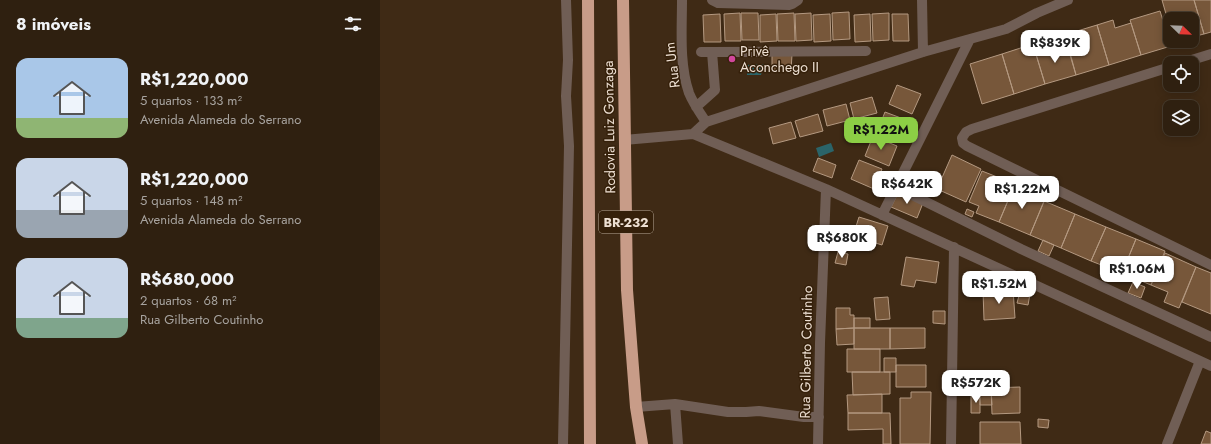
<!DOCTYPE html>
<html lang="pt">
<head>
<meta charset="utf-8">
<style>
  body { margin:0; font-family:Jost,sans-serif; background:#372819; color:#f1f3f6; height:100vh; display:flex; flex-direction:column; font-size:15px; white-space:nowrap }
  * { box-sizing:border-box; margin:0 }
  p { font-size:13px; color:#a7a39f }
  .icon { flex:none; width:22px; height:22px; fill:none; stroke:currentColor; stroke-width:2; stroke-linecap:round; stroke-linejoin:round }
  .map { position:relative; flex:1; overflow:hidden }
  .sheet { display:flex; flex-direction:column; background:#2f2010; width:380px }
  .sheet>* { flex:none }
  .needle { width:26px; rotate:113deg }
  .controls { position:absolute; left:783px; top:12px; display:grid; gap:8px }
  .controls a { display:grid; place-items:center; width:36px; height:36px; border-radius:8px; background:#2f2010; box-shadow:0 2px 10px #0003,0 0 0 1px #4a3e30; font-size:20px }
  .price { position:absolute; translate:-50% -34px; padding:0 9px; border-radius:8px; background:#fff; color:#222; font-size:13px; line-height:26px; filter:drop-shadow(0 1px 2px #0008) }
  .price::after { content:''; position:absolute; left:50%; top:24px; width:12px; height:9px; margin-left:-6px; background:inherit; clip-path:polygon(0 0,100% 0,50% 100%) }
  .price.on { background:#8cce45; color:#111 }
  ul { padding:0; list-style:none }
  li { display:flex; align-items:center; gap:12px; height:100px; padding:0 16px }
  li span { display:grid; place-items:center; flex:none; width:112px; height:80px; border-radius:12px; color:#555 }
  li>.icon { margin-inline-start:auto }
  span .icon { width:48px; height:48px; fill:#fffc; stroke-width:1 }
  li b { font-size:17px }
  h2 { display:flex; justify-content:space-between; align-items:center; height:48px; padding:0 16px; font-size:17px }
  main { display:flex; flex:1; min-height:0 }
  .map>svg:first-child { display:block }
  .water { fill:#2b6469 }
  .building { fill:#77573a; stroke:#b49981 }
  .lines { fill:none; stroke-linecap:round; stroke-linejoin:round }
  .minor { stroke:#705e55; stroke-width:10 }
  .highway { stroke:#c89c88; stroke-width:12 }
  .hotel-dot { fill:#d1479c; stroke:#35200a; stroke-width:1.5 }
  .labels { text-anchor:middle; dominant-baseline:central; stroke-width:3; stroke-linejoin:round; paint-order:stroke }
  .shield { fill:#35200a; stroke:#b6a696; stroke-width:1 }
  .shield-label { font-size:13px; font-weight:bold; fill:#eddfd2 }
  .poi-label { font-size:14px; fill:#eddfd2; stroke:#35200a; text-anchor:start }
  .street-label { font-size:14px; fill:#eddfd2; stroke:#35200a }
</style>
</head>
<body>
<main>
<section class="sheet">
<h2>8 imóveis<svg class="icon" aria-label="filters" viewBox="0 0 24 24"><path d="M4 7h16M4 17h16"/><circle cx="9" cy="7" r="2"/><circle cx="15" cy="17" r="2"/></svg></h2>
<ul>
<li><span style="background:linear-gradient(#a9c7e8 75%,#8fb573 0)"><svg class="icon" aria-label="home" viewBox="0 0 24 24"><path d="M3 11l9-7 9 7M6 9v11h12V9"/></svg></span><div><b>R$1,220,000</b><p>5 quartos · 133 m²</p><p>Avenida Alameda do Serrano</p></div></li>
<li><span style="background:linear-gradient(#c9d6e8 65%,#9aa5b1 0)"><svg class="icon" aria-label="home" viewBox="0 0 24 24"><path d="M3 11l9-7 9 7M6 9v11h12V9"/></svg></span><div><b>R$1,220,000</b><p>5 quartos · 148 m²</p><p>Avenida Alameda do Serrano</p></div></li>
<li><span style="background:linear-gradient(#c9d6e8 75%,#7fa58c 0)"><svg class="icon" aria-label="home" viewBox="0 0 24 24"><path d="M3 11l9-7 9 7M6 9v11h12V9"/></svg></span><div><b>R$680,000</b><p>2 quartos · 68 m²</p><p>Rua Gilberto Coutinho</p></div></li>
</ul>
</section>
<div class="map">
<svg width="831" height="444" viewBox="0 0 831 444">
  <rect width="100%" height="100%" fill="#3f2a15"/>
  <!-- water -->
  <path class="water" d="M387,64V71H382L381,75H367V65Z
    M451,143L454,151L439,157L436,148Z"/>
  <!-- building -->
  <path class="building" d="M782,0H814L824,34L812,37V19H790V28Z
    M814,0H831V32L824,34Z
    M780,11L791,46L761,55L750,20Z
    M469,12L470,39L453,40L452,13Z
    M360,13L361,41H345L344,14Z
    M361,13H378L379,40H362Z
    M414,13L415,41H398L397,14Z
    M431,13L432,40L416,41L415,14Z
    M509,13V40L493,41L492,14Z
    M340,14L341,42H324L323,15Z
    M396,14L397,41L380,42V15Z
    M450,14L451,41L434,42L433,15Z
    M490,14L491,41L475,42L474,15Z
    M512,14H528L529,41H513Z
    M733,20L735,28L751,23L761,55L729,65L717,25Z
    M717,25L729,65L696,75L684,35Z
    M672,43L675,53L689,49L696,75L665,84L654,48Z
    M653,44L665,84L634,94L622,54Z
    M392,54L412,55L411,70H392Z
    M622,54L634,94L602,104L590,64Z
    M517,85L541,94L532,114L509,104Z
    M492,97L497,113L474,119L470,103Z
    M466,104L470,120L447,126L443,110Z
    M505,112L529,121L520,141L497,132Z
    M438,114L443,131L420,137L415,121Z
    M411,122L416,138L393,144L389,128Z
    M493,136L517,146L509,166L485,156Z
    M572,155L601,169L586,202L557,189Z
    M438,158L456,165L452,178L433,171Z
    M479,160L502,169L494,189L471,179Z
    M602,171L635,184L619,222L596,213L599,206L589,202Z
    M635,184L666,197L650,235L619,222Z
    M518,193L543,203L537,218L511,207Z
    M664,201L695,214L681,248L650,235Z
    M587,209L594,212L592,217L585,214Z
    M695,214L726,227L711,261L681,248Z
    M479,217L508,226L502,245L473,236Z
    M726,227L756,239L742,273L711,261Z
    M756,239L785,251L771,285L742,273Z
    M663,240L674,245L669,256L658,251Z
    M458,252L468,254L466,265L455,263Z
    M785,253L816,267L799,308L784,302L788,292L771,285Z
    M526,257L559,262L556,283L536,280L534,287L521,285Z
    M816,267L831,273V314L802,302Z
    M753,282L765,287L761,298L748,293Z
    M633,289L635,318L604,320L603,291Z
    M640,292L650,294L648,305L637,303Z
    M508,297L510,319L496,320L494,298Z
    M456,308H470V315H474V328L456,329Z
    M553,311H565V324L553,323Z
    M474,318H490V328H474Z
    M474,328V344L457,345L456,329Z
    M474,328H510V349H474Z
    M510,328H545V348L510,349Z
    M467,349H500V372H467Z
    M504,358H516V372H504Z
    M516,365H546V387H516Z
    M472,372H510V394L473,395Z
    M640,387V413L612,414L611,388Z
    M599,388H611L612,405H600Z
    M531,392H551L550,444H520V398H531Z
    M502,394V413H468L467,395Z
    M600,394V413H591V395Z
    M468,413H510L511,444H503V429L468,430Z
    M658,419L669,420L668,428L658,427Z
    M600,422H640L641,444H600Z
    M826,431L831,433V444H821Z"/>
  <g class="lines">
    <!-- minor -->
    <path class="minor" d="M302,0C302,30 299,64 309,93C313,103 320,113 326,122
      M332,0L338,3L409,5L412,4L418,0
      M542,0L543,52
      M321,52H332
      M802,63L831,54
      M790,67L592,129L586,132L582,138L583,143L587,146L831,265
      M316,107L335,90L332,52L486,51
      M313,134L326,122L543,52L626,29L657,13L688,0
      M244,140L313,134L446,189L831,366
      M516,187L641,249L831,337
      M502,215L590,39
      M295,404L298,444
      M256,407L295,404L348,412H366L379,411L424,417H439
      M183,444L189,146L186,96L188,60L186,0
      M438,444L440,343L446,189
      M571,444L574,247
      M787,444L820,361"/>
    <!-- highway -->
    <path class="highway" d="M208,0L210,444
      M243,0L247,290L256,407L262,444"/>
  </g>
  <!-- markers -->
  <circle class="hotel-dot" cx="352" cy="59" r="4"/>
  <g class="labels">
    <!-- shield labels -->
    <rect class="shield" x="219" y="211" width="54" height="22" rx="3"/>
    <g class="shield-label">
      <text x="246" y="222">BR-232</text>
    </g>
    <!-- poi labels -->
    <g class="poi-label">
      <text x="360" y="51">Privê<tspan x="360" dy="16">Aconchego II</tspan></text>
    </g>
    <!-- street labels -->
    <g class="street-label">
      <text transform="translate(292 65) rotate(-97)">Rua Um</text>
      <text transform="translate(229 127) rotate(-91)">Rodovia Luiz Gonzaga</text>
      <text transform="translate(426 352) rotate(-89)">Rua Gilberto Coutinho</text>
    </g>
  </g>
</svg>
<div class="controls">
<a><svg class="needle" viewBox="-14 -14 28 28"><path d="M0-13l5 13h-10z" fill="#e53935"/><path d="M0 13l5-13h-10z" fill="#a7a39f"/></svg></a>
<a><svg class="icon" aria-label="locate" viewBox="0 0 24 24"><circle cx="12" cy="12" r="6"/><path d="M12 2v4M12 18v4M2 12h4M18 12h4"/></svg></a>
<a><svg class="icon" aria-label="layers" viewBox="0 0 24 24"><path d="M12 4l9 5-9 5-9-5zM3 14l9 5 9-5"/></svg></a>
</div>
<b class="price" style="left:675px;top:64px">R$839K</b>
<b class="price on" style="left:501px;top:151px">R$1.22M</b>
<b class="price" style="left:527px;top:205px">R$642K</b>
<b class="price" style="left:642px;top:210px">R$1.22M</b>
<b class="price" style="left:462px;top:259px">R$680K</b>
<b class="price" style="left:757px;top:290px">R$1.06M</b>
<b class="price" style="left:619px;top:305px">R$1.52M</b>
<b class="price" style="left:596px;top:404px">R$572K</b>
</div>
</main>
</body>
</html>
